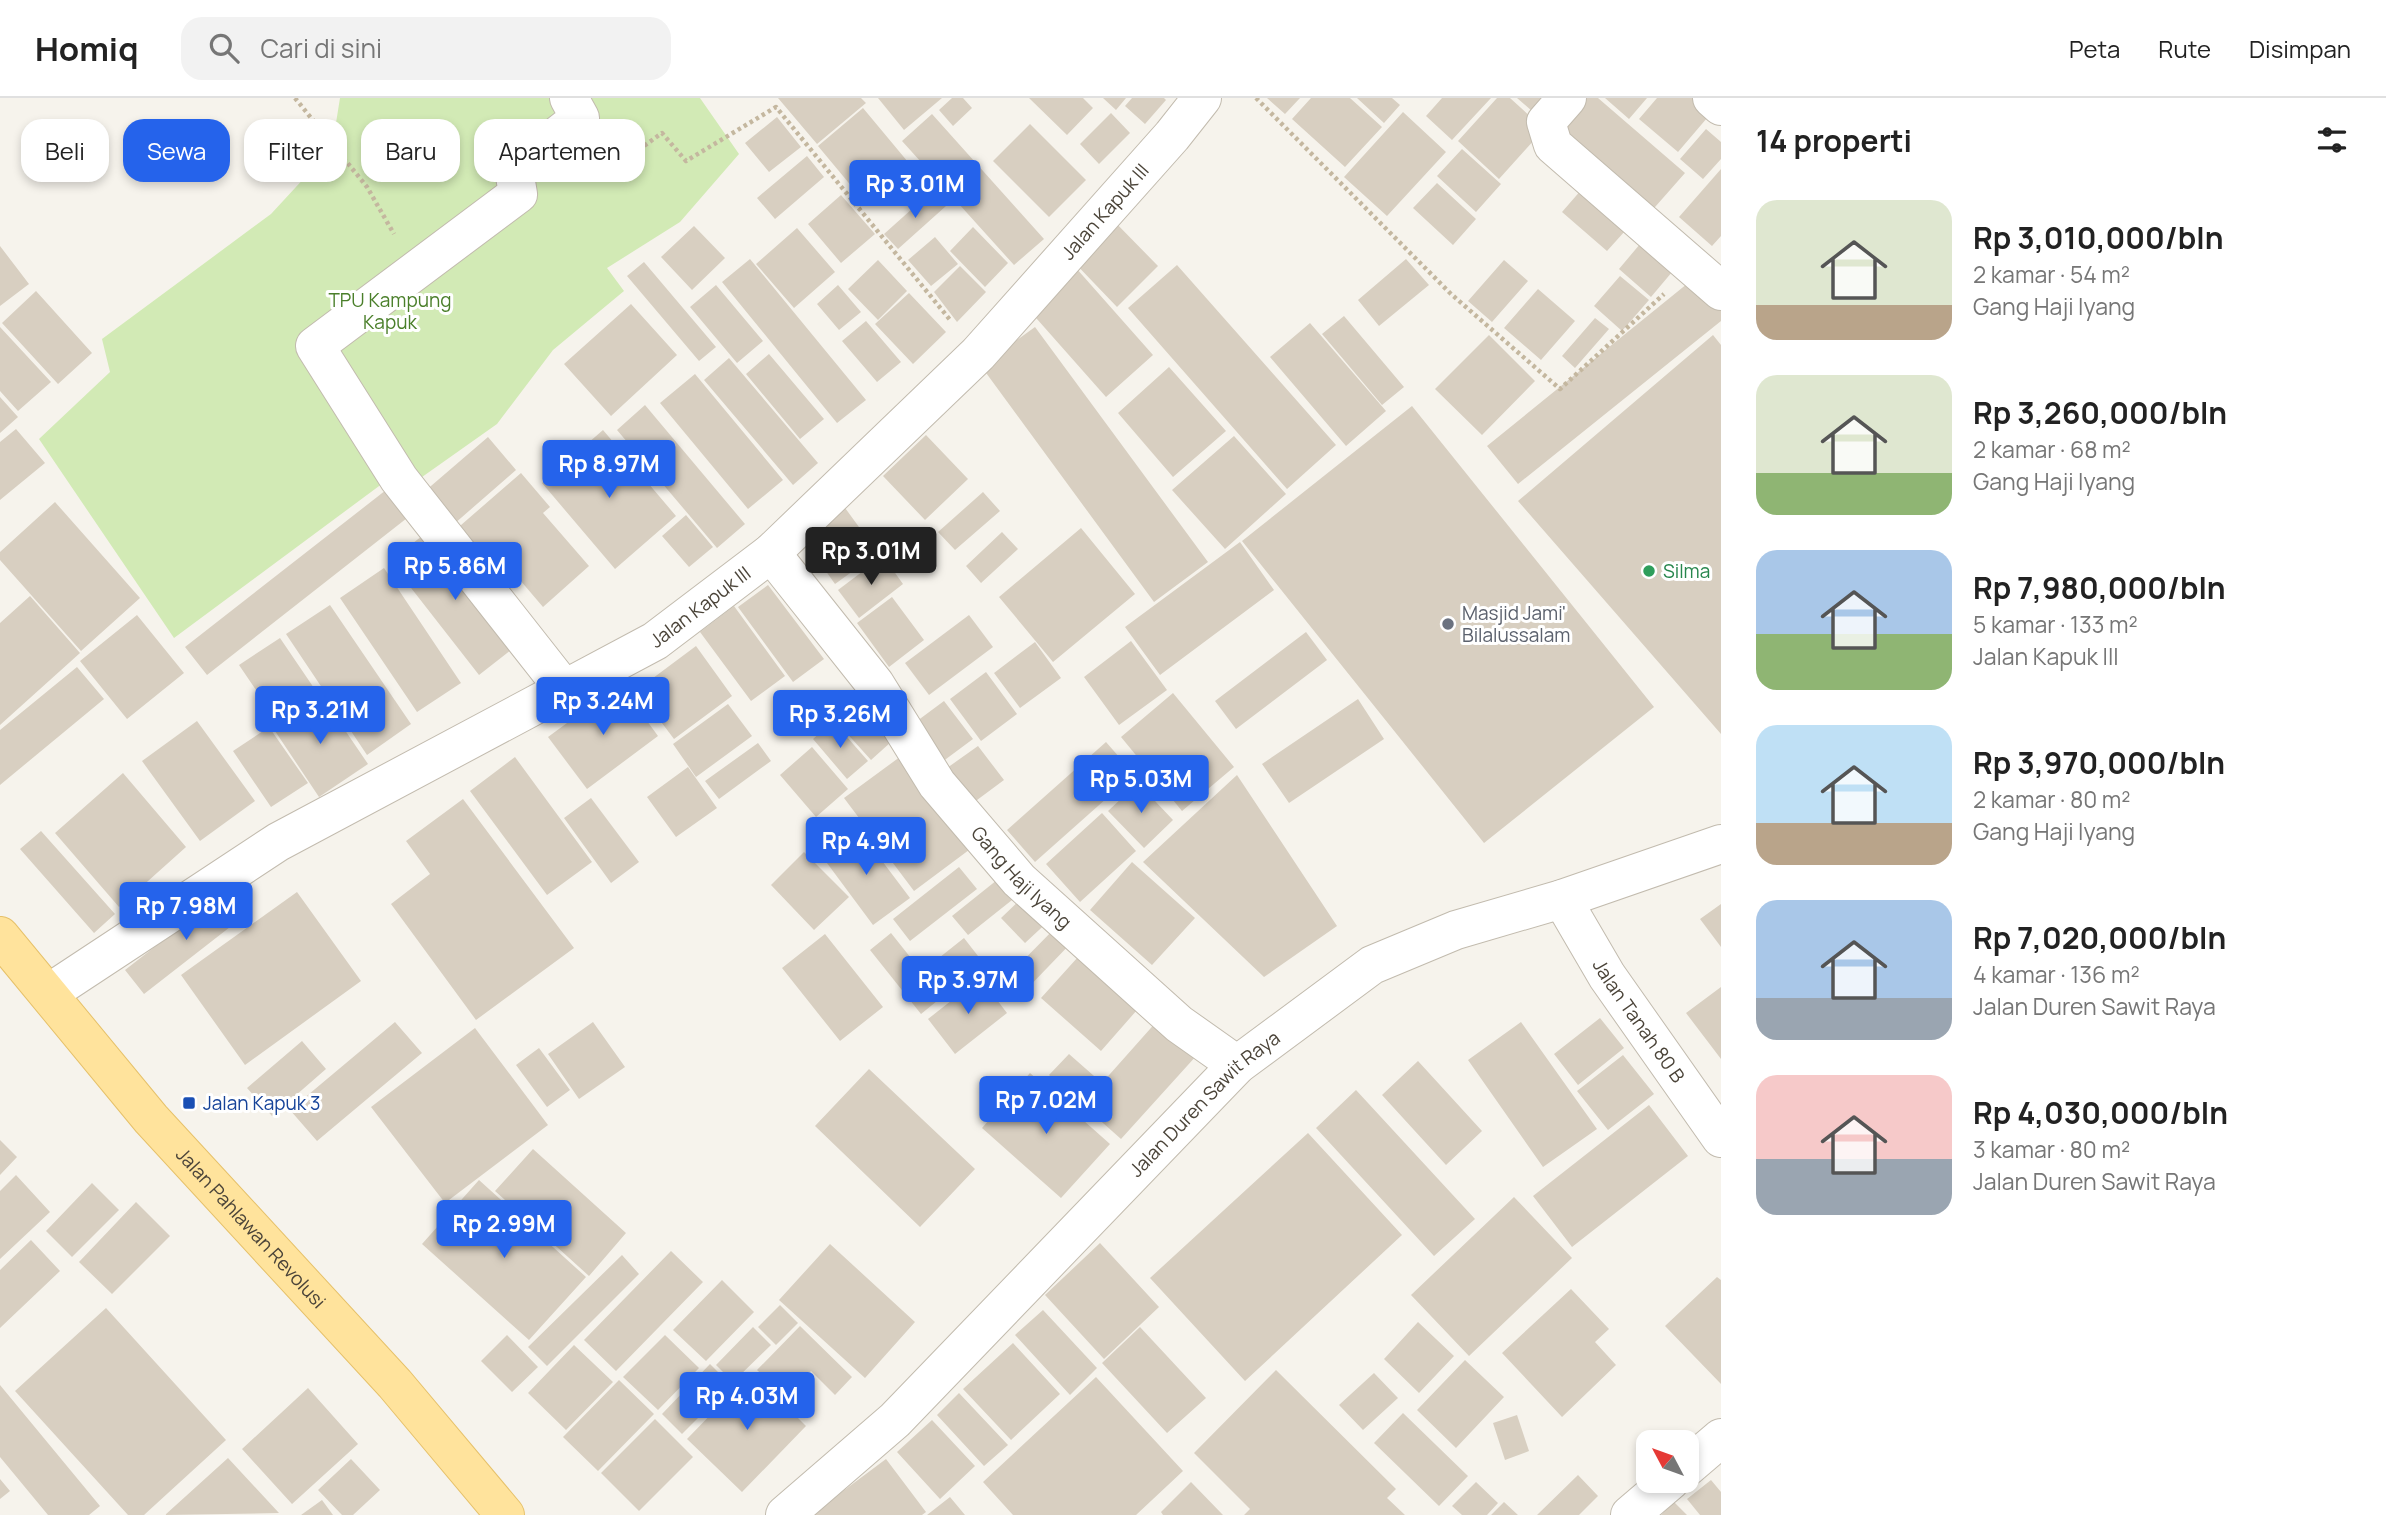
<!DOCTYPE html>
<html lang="id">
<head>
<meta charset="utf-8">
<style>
  body { margin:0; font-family:Manrope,sans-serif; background:#f2f2f2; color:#222; height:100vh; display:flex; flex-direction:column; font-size:26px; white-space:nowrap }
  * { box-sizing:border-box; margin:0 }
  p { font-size:23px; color:#767676 }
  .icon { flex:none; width:38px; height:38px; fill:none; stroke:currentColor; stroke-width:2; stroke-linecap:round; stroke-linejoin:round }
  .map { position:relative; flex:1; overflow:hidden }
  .side { display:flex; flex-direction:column; background:#fff; width:665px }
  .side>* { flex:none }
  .top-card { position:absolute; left:21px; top:21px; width:665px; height:63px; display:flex; gap:14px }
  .needle { width:46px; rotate:311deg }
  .tools { position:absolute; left:1636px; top:1332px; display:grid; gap:14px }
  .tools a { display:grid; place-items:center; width:63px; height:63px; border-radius:14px; background:#fff; box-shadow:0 4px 10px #0003; font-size:35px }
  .price { position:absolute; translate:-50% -60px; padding:0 16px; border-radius:7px; background:#2563eb; color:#fff; font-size:23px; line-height:46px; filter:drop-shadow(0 2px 4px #0008) }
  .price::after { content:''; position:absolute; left:50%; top:42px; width:21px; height:16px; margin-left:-10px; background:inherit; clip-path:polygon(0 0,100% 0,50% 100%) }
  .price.active { background:#222; color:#fff }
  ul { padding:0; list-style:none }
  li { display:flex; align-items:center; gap:21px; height:175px; padding:0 35px }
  li span { display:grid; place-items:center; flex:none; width:196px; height:140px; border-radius:21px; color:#555 }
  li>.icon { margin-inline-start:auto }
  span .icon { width:84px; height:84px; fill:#fffc; stroke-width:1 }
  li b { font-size:30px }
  h2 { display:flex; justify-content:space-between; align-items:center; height:84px; padding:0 35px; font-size:30px }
  .tag { padding:0 24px; border-radius:21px; background:#fff; box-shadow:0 4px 10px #0003; font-size:24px; line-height:63px }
  .tag.active { background:#2563eb; color:#fff }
  header { display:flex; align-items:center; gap:42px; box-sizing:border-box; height:98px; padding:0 35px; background:#fff; border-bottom:2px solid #e0e0e0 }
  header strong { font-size:33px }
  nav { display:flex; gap:38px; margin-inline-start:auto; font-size:24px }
  .search { width:490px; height:63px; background:#f2f2f2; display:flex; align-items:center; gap:18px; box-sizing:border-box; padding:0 24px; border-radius:21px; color:#767676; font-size:26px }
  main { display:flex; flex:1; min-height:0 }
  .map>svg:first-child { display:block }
  .green { fill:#d2eab5 }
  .building { fill:#d8cfc1 }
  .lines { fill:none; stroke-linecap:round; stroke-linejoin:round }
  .minor-casing { stroke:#c2bbae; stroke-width:40 }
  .tertiary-casing { stroke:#c2bbae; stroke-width:40 }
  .primary-casing { stroke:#e6c16a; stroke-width:40 }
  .path { stroke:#c4b79f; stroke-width:4.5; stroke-dasharray:3.5 3.5; stroke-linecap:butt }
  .minor { stroke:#fff; stroke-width:38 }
  .tertiary { stroke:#fff; stroke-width:38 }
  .primary { stroke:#ffe39c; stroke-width:38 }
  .leisure-dot { fill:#2e9e5b; stroke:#fff; stroke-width:2.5 }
  .worship-dot { fill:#6b7280; stroke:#fff; stroke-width:2.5 }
  .transit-dot { fill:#1a4fb4; stroke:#fff; stroke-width:2.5 }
  .labels { text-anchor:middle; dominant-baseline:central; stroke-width:6; stroke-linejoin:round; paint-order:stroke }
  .street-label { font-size:19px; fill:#4b4439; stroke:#fff }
  .park-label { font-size:19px; fill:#4a7f2a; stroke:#fff }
  .leisure-label { font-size:19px; fill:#27864d; stroke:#fff; text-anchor:start }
  .worship-label { font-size:19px; fill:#5b616d; stroke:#fff; text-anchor:start }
  .transit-label { font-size:19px; fill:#164399; stroke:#fff; text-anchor:start }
</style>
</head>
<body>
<header>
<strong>Homiq</strong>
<div class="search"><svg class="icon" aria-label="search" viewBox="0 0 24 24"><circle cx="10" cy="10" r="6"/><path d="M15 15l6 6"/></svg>Cari di sini</div>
<nav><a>Peta</a><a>Rute</a><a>Disimpan</a></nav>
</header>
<main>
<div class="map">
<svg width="1721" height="1417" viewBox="0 0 1721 1417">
  <rect width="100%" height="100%" fill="#f6f3ec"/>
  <!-- green -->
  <path class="green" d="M340,0H700L739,56L680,124L607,170L624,193L553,252L497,326L415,384L398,374L174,540L39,341L110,274L102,241L271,116L332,50Z"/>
  <!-- building -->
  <path class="building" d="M778,0H861L866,5L817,46Z
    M878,0H942L904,32Z
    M952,0H963L972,10L953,28L939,12Z
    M1029,0H1083L1093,10L1067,37Z
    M1103,0H1126L1116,12Z
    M1132,0H1164L1166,2L1145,26L1125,8Z
    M1267,0H1300L1285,16Z
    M1311,0H1350L1382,29L1345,69L1292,21Z
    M1357,0H1392L1400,7L1384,25Z
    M1442,0H1491L1452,42L1426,18Z
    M1497,0H1510L1544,31L1499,81L1458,43Z
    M1517,0H1558L1540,20Z
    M1587,0H1598L1685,75L1648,117L1555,37Z
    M1605,0H1647L1629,21Z
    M1657,0H1698L1713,13L1678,54L1639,21Z
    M863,10L913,70L868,108L818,48Z
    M1403,14L1446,54L1387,118L1344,79Z
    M1111,15L1130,35L1099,66L1080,46Z
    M932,16L1044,141L1014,167L902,43Z
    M777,19L801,49L769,74L745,45Z
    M1030,26L1086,82L1049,119L993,63Z
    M1706,31L1721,44V61L1703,81L1680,61Z
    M1462,51L1501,86L1476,114L1437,78Z
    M807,58L824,79L775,121L757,100Z
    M1721,71V138L1712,148L1679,119Z
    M1589,83L1634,123L1607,153L1562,114Z
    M1437,85L1476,121L1453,147L1413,110Z
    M932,93L946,108L898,151L884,136Z
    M841,97L875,136L841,165L808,126Z
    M1111,120L1158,168L1117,209L1070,160Z
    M694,128L725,160L692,192L661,159Z
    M973,129L1008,165L985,189L950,153Z
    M797,130L835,174L794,210L756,166Z
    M1651,133L1683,161L1651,199L1619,171Z
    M935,139L958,166L931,188L908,162Z
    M0,148L29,186L0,208Z
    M750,161L866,302L837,325L722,184Z
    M1406,161L1429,187L1379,228L1358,202Z
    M878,162L907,193L878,222L848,191Z
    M1504,162L1528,183L1492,224L1468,203Z
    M644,164L716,249L699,263L627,178Z
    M1177,167L1336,347L1287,391L1128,210Z
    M960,168L986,194L957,224L934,194Z
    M1076,170L1153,257L1106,299L1029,212Z
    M1698,177L1721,205V223L1518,386L1487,348Z
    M1620,178L1649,202L1622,233L1594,208Z
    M716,187L763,243L737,265L690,209Z
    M838,187L861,214L839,232L817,206Z
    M1538,191L1575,223L1541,262L1504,230Z
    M36,193L92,255L58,286L2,225Z
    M909,195L946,234L913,266L875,226Z
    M631,206L677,257L611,318L564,266Z
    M1344,218L1404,289L1382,307L1322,236Z
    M1595,220L1609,231L1575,270L1562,258Z
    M866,223L901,264L877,284L842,243Z
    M1310,225L1386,313L1346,348L1270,259Z
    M0,229L51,284L18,313L0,293Z
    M1035,229L1208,464L1154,504L981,268Z
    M1489,237L1535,283L1482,337L1435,291Z
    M1713,237L1721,247V636L1518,403Z
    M769,256L824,321L800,341L746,276Z
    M729,260L818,365L793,387L704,282Z
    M1169,269L1226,333L1173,379L1118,315Z
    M695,276L783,382L748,411L660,305Z
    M0,299L18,319L0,335Z
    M645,307L745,426L717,450L617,332Z
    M1412,308L1654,609L1484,745L1242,443Z
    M16,331L45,365L0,402V344Z
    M603,332L676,418L615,471L542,385Z
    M926,337L968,381L925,422L883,378Z
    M1234,338L1286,396L1225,451L1172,392Z
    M488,339L516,372L446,433L417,400Z
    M521,375L550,409L543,415L589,468L543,509L497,455L482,468L453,434Z
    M395,385L416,413L207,577L185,549Z
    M983,394L1000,413L955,452L938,434Z
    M840,403L878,455L835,486L798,434Z
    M55,404L140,500L81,553L0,462V454Z
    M686,417L713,449L689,469L662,438Z
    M1081,430L1135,496L1053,564L999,499Z
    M431,431L520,545L479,577L390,463Z
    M1002,434L1018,451L981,485L966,468Z
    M1240,444L1274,492L1160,577L1125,529Z
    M883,458L903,486L859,520L838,492Z
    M384,470L461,585L417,614L340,500Z
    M768,487L824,561L793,584L738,509Z
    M30,498L80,555L0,627V525Z
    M892,499L924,542L889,569L857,525Z
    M330,507L411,626L367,657L286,536Z
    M734,508L785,578L751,603L700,534Z
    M137,517L184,575L127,621L80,563Z
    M969,517L993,549L929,597L905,565Z
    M1306,534L1327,562L1236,631L1215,603Z
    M280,540L316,593L275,620L239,567Z
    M1131,543L1167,592L1119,627L1084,579Z
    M1035,544L1061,580L1020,610L994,575Z
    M696,548L732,598L674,641L637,592Z
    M77,569L104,601L0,687V632Z
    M986,574L1017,616L981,643L950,601Z
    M620,586L658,638L587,691L548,639Z
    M866,593L901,635L871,662L834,621Z
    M1173,595L1234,669L1182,713L1121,639Z
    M321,597L368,666L319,699L273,630Z
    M1358,601L1384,641L1289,705L1262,666Z
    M944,603L973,641L942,664L913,626Z
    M728,606L752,638L696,679L673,646Z
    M197,623L255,703L200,743L142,663Z
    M833,623L868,663L847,681L813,641Z
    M269,629L308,685L271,709L233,653Z
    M1106,644L1134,676L1035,764L1007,732Z
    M758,645L771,663L719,701L705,683Z
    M978,648L1004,682L973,705L947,670Z
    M812,649L848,691L816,719L780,677Z
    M908,653L977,746L914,793L844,700Z
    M515,659L592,764L547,797L470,693Z
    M688,669L717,710L676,739L647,699Z
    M123,675L186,749L119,809L55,735Z
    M1237,677L1337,828L1264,879L1143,764Z
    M1138,685L1173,722L1144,750L1108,713Z
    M591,700L639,764L611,785L564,720Z
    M463,701L574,850L476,922L391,806L430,776L406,743Z
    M1102,715L1136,753L1080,804L1046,766Z
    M858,731L910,800L873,827L821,757Z
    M41,733L115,816L94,835L20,751Z
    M804,754L849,799L814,832L771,787Z
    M1132,764L1195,820L1152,867L1090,812Z
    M959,769L977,791L910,843L893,821Z
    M1007,774L1022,794L968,837L952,818Z
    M229,791L248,815L144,896L125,872Z
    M297,794L361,883L245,967L181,877Z
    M1028,794L1053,819L1025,845L1001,820Z
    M1721,806V849L1700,821Z
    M1059,826L1075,841L1021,897L1005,881Z
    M891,835L942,899L921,916L870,852Z
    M825,836L883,909L840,943L782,870Z
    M964,840L985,867L946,898L925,871Z
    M1078,859L1137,912L1101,953L1041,900Z
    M980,880L1007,915L955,956L928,921Z
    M1721,889V961L1686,915Z
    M1600,920L1624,950L1578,987L1554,956Z
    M1158,922L1197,957L1121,1041L1049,977L1069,956L1102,985Z
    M395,924L422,955L317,1043L290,1012Z
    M593,924L625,969L579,1001L548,956Z
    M1521,924L1597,1031L1543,1069L1468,962Z
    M475,930L548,1027L445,1105L371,1009Z
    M302,943L326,971L272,1018L247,990Z
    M539,950L570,992L547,1009L516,967Z
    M1623,957L1654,996L1608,1032L1577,993Z
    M1418,963L1482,1033L1446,1067L1382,997Z
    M869,971L975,1071L920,1129L815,1028Z
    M1030,975L1110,1046L1061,1100L982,1030Z
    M1356,992L1475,1121L1434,1158L1316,1030Z
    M1649,1007L1688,1058L1572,1149L1533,1098Z
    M1308,1035L1402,1137L1245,1283L1150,1180Z
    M0,1042L17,1059L0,1077Z
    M533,1051L626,1135L589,1178L495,1093Z
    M16,1077L50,1114L0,1161V1093Z
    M479,1082L586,1179L529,1242L422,1146Z
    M92,1085L119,1112L72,1159L46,1133Z
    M1514,1099L1572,1160L1469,1258L1411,1197Z
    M136,1104L170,1138L112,1196L79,1164Z
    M31,1142L60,1173L0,1230V1172Z
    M1100,1145L1159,1209L1104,1261L1045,1197Z
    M830,1146L915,1224L865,1280L779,1202Z
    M671,1153L703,1184L616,1273L584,1242Z
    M622,1157L639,1176L547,1268L528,1249Z
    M1717,1179L1721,1182V1286L1665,1228Z
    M722,1182L754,1214L706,1263L673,1232Z
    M1571,1191L1609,1231L1595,1244L1616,1267L1562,1319L1502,1255Z
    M780,1207L798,1225L776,1247L758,1229Z
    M106,1210L226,1342L144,1417H128L15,1293Z
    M1043,1212L1097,1270L1070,1297L1015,1237Z
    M1418,1224L1454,1258L1419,1295L1384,1261Z
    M800,1228L852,1279L835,1297L811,1273L785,1299L757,1272Z
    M753,1229L771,1247L733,1284L716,1267Z
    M1140,1229L1206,1300L1167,1335L1102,1265Z
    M507,1237L538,1269L512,1294L481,1263Z
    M665,1237L699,1270L658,1312L623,1279Z
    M1013,1245L1060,1296L1011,1342L963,1291Z
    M574,1247L613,1284L566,1332L528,1295Z
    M1465,1262L1504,1299L1456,1350L1417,1312Z
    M710,1266L731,1287L682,1336L662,1316Z
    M1276,1272L1396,1391L1387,1400L1405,1417H1244L1250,1411L1194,1355Z
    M752,1274L806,1328L742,1394L687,1341Z
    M1374,1275L1398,1300L1363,1332L1339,1307Z
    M1096,1279L1183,1373L1136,1417H1013L983,1384Z
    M619,1282L654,1316L598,1373L563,1339Z
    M0,1287L100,1408L89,1417H48L0,1359Z
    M308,1290L358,1346L292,1406L242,1351Z
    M959,1295L1008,1347L984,1368L937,1317Z
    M1403,1315L1468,1378L1439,1408L1374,1345Z
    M1517,1317L1529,1353L1505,1362L1493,1325Z
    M655,1321L693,1359L639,1413L601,1375Z
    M932,1322L975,1368L940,1401L897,1354Z
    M228,1360L279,1415L165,1417Z
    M351,1361L380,1392L353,1417H342L318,1392Z
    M886,1361L926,1414L922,1417H811Z
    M1578,1377L1598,1398L1579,1417H1537Z
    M0,1381L10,1393L0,1401Z
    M1711,1382L1721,1394V1417H1700L1687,1401Z
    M1191,1384L1223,1417H1163L1161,1414Z
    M1476,1384L1498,1405L1487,1417H1462L1452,1408Z
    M950,1399L965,1417H927Z
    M322,1402L333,1417H301Z
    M1504,1404L1518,1417H1491Z
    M1674,1404L1687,1417H1661Z"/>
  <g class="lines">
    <!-- minor casing -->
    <g class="minor-casing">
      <g id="minor">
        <path d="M1567,0L1546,24L1553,47L1721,193"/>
        <path d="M1712,0L1721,8"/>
        <path id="s1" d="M771,455L875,586L937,686L1019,782L1179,926L1237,967"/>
        <path d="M565,592L399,381L315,248L518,96L514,72L580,20L569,0"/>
        <path id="s2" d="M1562,801L1607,878L1721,1040"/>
        <path id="s3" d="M49,895L278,744L655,543L771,455L978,256L1172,38L1202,0"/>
        <path d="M1687,1369L1721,1340"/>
        <path d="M1630,1417L1671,1382"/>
      </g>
    </g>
    <!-- tertiary casing -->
    <g class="tertiary-casing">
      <g id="tertiary">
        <path id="s4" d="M785,1417L895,1322L1237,967L1372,867L1456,832L1562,801L1721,746"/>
      </g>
    </g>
    <!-- primary casing -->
    <g class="primary-casing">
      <g id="primary">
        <path id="s5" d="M0,838L151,1021L395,1286L505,1417"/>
      </g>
    </g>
    <!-- path -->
    <path class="path" d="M295,0L367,89L394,136
      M1256,0L1451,196L1560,291L1664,196
      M604,55L613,70L662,35L686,63L776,9L951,223"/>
    <!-- minor -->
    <use href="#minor" class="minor"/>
    <!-- tertiary -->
    <use href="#tertiary" class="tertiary"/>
    <!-- primary -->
    <use href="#primary" class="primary"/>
  </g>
  <!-- markers -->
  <circle class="leisure-dot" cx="1649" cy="473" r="7"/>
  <circle class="worship-dot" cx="1448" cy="526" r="7"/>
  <rect class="transit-dot" x="182" y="998" width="14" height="14" rx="3.5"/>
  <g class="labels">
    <!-- street labels -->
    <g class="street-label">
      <text stroke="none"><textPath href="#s3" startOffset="1325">Jalan Kapuk III</textPath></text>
      <text stroke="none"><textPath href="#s3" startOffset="758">Jalan Kapuk III</textPath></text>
      <text stroke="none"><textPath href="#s1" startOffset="411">Gang Haji Iyang</textPath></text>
      <text stroke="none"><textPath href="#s2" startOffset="144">Jalan Tanah 80 B</textPath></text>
      <text stroke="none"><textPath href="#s4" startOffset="588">Jalan Duren Sawit Raya</textPath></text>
      <text stroke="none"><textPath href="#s5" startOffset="385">Jalan Pahlawan Revolusi</textPath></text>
    </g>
    <!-- park labels -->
    <g class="park-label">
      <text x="390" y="202">TPU Kampung<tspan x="390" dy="22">Kapuk</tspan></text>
    </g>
    <!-- leisure labels -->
    <g class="leisure-label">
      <text x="1663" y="473">Silma</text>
    </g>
    <!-- worship labels -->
    <g class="worship-label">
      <text x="1462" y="515">Masjid Jami'<tspan x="1462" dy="22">Bilalussalam</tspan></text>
    </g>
    <!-- transit labels -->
    <g class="transit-label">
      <text x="203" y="1005">Jalan Kapuk 3</text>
    </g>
  </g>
</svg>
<div class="tools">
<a><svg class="needle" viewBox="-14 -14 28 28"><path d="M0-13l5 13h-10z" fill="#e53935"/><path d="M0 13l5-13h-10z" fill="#767676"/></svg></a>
</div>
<b class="price" style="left:915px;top:122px">Rp 3.01M</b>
<b class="price" style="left:609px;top:402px">Rp 8.97M</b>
<b class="price active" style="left:871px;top:489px">Rp 3.01M</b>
<b class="price" style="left:455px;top:504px">Rp 5.86M</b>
<b class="price" style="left:603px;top:639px">Rp 3.24M</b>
<b class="price" style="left:320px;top:648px">Rp 3.21M</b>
<b class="price" style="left:840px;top:652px">Rp 3.26M</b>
<b class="price" style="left:1141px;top:717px">Rp 5.03M</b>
<b class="price" style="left:866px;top:779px">Rp 4.9M</b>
<b class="price" style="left:186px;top:844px">Rp 7.98M</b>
<b class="price" style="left:968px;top:918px">Rp 3.97M</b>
<b class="price" style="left:1046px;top:1038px">Rp 7.02M</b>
<b class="price" style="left:504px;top:1162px">Rp 2.99M</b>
<b class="price" style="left:747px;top:1334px">Rp 4.03M</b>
<div class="top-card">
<a class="tag">Beli</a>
<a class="tag active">Sewa</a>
<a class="tag">Filter</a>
<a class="tag">Baru</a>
<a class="tag">Apartemen</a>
</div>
</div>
<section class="side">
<h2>14 properti<svg class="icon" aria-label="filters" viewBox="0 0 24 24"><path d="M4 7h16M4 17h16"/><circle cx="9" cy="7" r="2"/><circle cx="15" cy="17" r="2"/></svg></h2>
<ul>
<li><span style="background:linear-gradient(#dfe7d0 75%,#b9a48a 0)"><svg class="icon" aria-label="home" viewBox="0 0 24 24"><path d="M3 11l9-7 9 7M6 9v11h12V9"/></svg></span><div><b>Rp 3,010,000/bln</b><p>2 kamar · 54 m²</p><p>Gang Haji Iyang</p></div></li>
<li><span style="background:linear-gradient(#dfe7d0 70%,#8fb573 0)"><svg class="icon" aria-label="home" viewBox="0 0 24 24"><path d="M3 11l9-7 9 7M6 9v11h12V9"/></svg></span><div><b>Rp 3,260,000/bln</b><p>2 kamar · 68 m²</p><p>Gang Haji Iyang</p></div></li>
<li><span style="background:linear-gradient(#a9c7e8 60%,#8fb573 0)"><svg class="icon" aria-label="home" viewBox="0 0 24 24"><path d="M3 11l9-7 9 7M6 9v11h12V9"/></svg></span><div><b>Rp 7,980,000/bln</b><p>5 kamar · 133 m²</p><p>Jalan Kapuk III</p></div></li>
<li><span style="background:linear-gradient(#bfe0f5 70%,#b9a48a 0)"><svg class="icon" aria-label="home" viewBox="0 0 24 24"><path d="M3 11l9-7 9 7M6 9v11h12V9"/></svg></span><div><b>Rp 3,970,000/bln</b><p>2 kamar · 80 m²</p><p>Gang Haji Iyang</p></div></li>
<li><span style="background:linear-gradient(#a9c7e8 70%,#9aa5b1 0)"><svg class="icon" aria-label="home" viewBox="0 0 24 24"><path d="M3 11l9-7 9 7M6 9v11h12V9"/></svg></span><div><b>Rp 7,020,000/bln</b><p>4 kamar · 136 m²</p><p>Jalan Duren Sawit Raya</p></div></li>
<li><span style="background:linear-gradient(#f6c9c9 60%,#9aa5b1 0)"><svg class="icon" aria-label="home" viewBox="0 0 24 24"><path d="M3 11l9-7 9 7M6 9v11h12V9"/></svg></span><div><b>Rp 4,030,000/bln</b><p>3 kamar · 80 m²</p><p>Jalan Duren Sawit Raya</p></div></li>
</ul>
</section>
</main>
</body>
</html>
